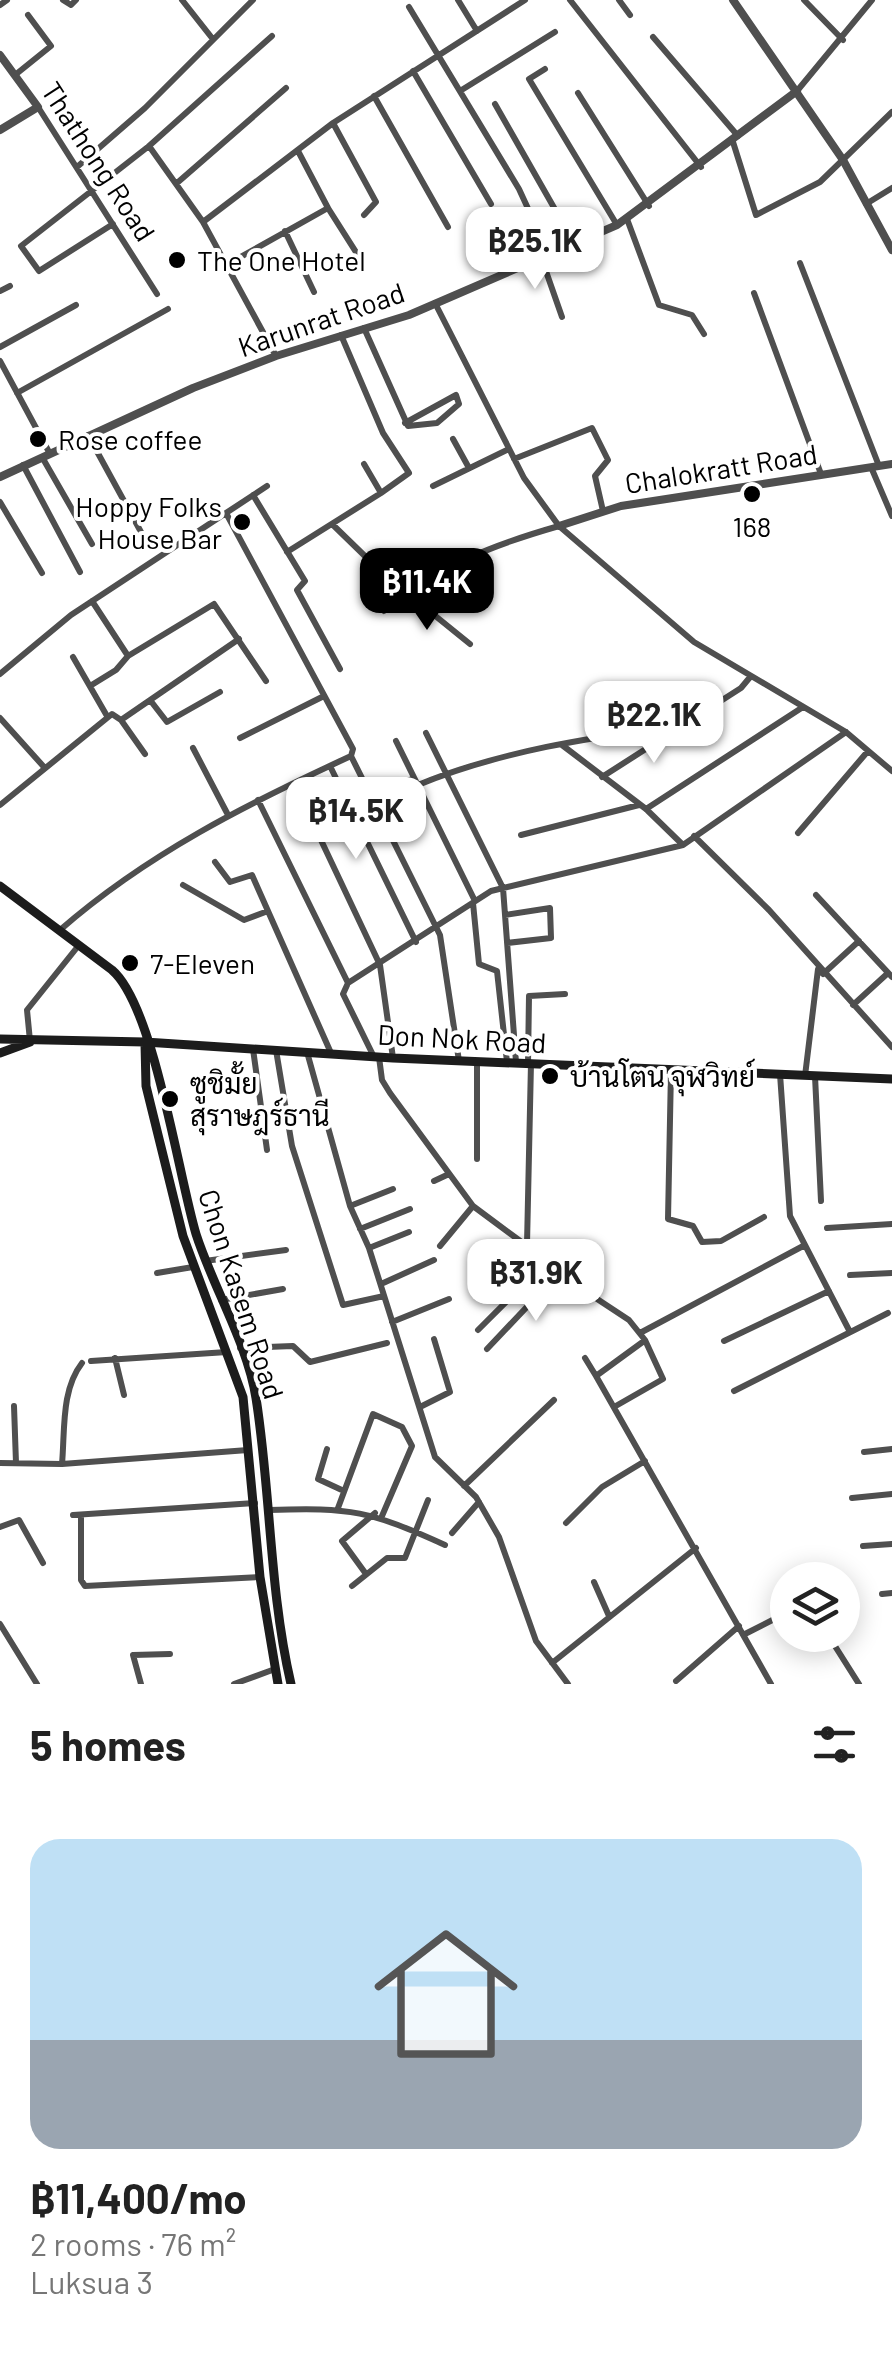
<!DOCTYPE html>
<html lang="en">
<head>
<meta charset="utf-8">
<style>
  body { margin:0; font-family:Barlow,Sarabun,sans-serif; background:#f6f6f6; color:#222; height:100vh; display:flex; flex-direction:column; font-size:38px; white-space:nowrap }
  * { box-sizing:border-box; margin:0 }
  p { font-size:32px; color:#767676 }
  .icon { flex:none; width:55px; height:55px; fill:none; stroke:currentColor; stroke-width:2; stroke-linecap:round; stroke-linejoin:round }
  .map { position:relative; height:1684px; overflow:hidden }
  .side { display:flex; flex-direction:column; background:#fff; flex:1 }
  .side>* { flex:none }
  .controls { position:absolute; left:770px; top:1562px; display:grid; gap:20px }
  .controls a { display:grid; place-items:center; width:90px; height:90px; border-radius:50%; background:#fff; box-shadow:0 5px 25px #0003; font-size:50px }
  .price { position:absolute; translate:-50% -85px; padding:0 22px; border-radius:20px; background:#fff; color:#222; font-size:32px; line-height:65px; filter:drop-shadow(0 2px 5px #0008) }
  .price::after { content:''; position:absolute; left:50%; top:60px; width:30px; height:22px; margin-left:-15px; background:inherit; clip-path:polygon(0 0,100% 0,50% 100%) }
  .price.selected { background:#000; color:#fff }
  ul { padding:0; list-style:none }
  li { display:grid; align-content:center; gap:20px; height:530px; padding:0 30px }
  li span { display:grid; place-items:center; height:310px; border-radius:30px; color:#555 }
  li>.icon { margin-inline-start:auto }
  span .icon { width:180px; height:180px; fill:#fffc; stroke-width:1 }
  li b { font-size:42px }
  h2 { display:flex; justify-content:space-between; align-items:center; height:120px; padding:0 30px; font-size:42px }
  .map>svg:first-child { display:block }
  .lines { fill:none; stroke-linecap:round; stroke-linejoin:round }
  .minor { stroke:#4f4f4f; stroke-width:6 }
  .tertiary { stroke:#4f4f4f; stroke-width:8 }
  .secondary { stroke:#1c1c1c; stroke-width:9 }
  .poi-dot { fill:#000; stroke:#fff; stroke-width:4 }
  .labels { text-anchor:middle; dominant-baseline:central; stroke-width:8; stroke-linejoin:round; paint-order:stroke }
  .street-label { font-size:28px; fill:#000; stroke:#fff }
  .poi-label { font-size:28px; fill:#000; stroke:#fff; text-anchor:start }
</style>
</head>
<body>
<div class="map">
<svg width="892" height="1684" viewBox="0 0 892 1684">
  <rect width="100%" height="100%" fill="#fff"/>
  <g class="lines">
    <!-- minor -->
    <path class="minor" d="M63,0L71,5L76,0
      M182,0L212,38
      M458,0L477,31
      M570,0L701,167
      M619,0L630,15
      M804,0L843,40
      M0,5L7,0
      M409,7L519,189L548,252
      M653,37L738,136
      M545,69L529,79L617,225
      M413,71L491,204
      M15,75L51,46L28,15
      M460,91L555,32
      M797,91L872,0
      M578,93L649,206
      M374,96L448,227
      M495,104L573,241
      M38,107L157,294
      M333,123L376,202L364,215
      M733,142L756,215L820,182L892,112
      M149,146L203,222L276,356
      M298,151L328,208
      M77,167L145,108L253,0
      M177,183L286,88
      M866,204L892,188
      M627,219L659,305L692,315L704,334
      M203,222L333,123L525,0
      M113,224L39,271L21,246L149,146L272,36
      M285,231L314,292
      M541,257L562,317
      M800,263L879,466
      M228,264L328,208L361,260
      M0,291L10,286
      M754,293L821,474
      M435,303L524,478L559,526L694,642L846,732L892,771
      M364,328L408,426L437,423L459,404L456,395
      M341,335L383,433L409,473L381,493
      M0,347L76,305
      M0,361L49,452
      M17,393L168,309
      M405,423L456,395
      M88,435L141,532
      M453,439L469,468
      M42,457L92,544
      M514,459L592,428L608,460L595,476L603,511
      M23,465L80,572
      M871,467L892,516
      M433,486L509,449
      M253,495L305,581L297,590L340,669
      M0,502L42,573
      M226,513L353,749L351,756L440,935L459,1061
      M332,524L405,595
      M287,552L381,493L364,464
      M407,593L470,644
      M92,601L128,656L214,604L266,681
      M384,611C442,565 489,546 559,526
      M73,657L107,716
      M0,674L71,615L267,486
      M90,686L116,670L128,656
      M150,700L167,722L220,692
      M0,718L44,767
      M121,720L239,639
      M426,733L503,888L516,1062
      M240,738L324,696
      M396,741L475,901
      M562,745L646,809L683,845
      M193,748L227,813
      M330,766L416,942
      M602,777L741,688L751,676
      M294,783L380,965L393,1058
      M418,785C502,750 596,737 686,724
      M371,798L414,778
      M258,800L348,983
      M0,805L112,714L121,720L145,754
      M646,809L803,707
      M798,833L868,751
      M521,835L639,805
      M694,836L769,910L892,1047
      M215,862L230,882L252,875L331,1053
      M183,885L244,920L268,911
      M816,895L892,977
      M473,903L479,964L497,971L507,1062
      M505,915L550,908L551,938L507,943
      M60,930C147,854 247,804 351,756
      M823,974L859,941
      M853,1005L888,973
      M30,1041L27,1010L79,945
      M253,1049L267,1150
      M276,1050L292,1146L343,1305L384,1296
      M307,1052L350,1206L369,1248L435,1457L476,1497L499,1537L536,1641L568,1684
      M374,1057L343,994L348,983L491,891L683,845L846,732
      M379,1057L382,1080L390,1093L473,1206L527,1246L544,1264L629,1320L645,1340L663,1379L614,1407
      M477,1062V1159
      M528,1063L529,996L565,994
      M671,1070L668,1219L693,1226L702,1242L721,1241L764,1217
      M780,1074L790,1216L850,1332
      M805,1076L818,969
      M815,1076L821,1201
      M434,1181L449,1174
      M350,1206L393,1189
      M827,1228L892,1224
      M360,1229L410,1209
      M527,1244L531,1063
      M440,1246L473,1206
      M369,1248L409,1232
      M205,1261L286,1250
      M157,1273L193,1267
      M850,1275L892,1273
      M381,1284L434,1260
      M221,1300L283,1289
      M392,1322L449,1299
      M478,1330L544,1264
      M640,1333L805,1245
      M644,1341L596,1376L771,1684
      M724,1341L829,1291
      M240,1348L293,1346L310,1362L387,1343
      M487,1349L558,1274
      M115,1358L124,1395
      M585,1358L596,1376
      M91,1361L227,1352
      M734,1391L888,1313
      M14,1406L16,1463
      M420,1407L450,1392L434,1339
      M327,1449L318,1479L344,1491
      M864,1452L892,1449
      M0,1463L62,1464L248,1450
      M62,1464C65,1430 61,1390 82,1363
      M464,1486L554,1400
      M852,1498L892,1494
      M338,1508L373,1414L402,1427L412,1446L382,1516
      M269,1510C351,1507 370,1511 445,1545
      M73,1515L255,1503
      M81,1515V1580L85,1586L260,1577
      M566,1523L602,1487L645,1461
      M0,1527L19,1520L43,1563
      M452,1533L479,1502
      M863,1546L892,1544
      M366,1574L342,1541L375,1513
      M594,1582L609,1616
      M352,1586L387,1558H405L428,1500
      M882,1594L892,1593
      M0,1624L37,1684
      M743,1635L788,1612
      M828,1635L859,1684
      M552,1663L696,1548
      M676,1681L739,1626
      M141,1684L133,1655L170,1654
      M234,1684L275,1669"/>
    <!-- tertiary -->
    <path class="tertiary" d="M733,0L843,160L892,250
      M0,55L38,107L0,130
      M0,477L193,388L276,356L409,315L617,225L797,91
      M559,526L621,506L892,464"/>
    <!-- secondary -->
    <path class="secondary" d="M0,886L112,970C154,1006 178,1174 196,1234C213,1287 248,1345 256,1398C271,1493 269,1589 291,1684
      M0,1039L145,1042L393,1058L892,1079
      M145,1044L146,1086L183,1236L243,1397L260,1577L278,1684
      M0,1053L30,1042"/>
  </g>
  <!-- markers -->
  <g class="poi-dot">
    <circle cx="177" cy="260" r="10"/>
    <circle cx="38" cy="439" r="10"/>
    <circle cx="752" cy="494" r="10"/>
    <circle cx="242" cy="522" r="10"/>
    <circle cx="130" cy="963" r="10"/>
    <circle cx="550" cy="1076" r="10"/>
    <circle cx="170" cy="1099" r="10"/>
  </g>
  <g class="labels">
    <!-- street labels -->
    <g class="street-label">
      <text transform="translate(99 161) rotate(57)">Thathong Road</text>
      <text transform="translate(321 319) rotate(-19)">Karunrat Road</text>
      <text transform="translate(721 468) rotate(-9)">Chalokratt Road</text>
      <text transform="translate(462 1038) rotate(3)">Don Nok Road</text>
      <text transform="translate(242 1294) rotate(72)">Chon Kasem Road</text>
    </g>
    <!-- poi labels -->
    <g class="poi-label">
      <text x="197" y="260">The One Hotel</text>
      <text x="58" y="439">Rose coffee</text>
      <text x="222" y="506" text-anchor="end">Hoppy Folks<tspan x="222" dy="32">House Bar</tspan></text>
      <text x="752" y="526" text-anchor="middle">168</text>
      <text x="150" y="963">7-Eleven</text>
      <text x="570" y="1076">บ้านโตน จุฬวิทย์</text>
      <text x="190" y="1083">ซูชิมั้ย<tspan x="190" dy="32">สุราษฎร์ธานี</tspan></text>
    </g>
  </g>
</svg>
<div class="controls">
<a><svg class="icon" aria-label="layers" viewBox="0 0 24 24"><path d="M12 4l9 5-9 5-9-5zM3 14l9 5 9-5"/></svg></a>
</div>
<b class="price" style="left:535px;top:292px">฿25.1K</b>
<b class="price selected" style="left:427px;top:633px">฿11.4K</b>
<b class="price" style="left:654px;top:766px">฿22.1K</b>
<b class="price" style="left:356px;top:862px">฿14.5K</b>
<b class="price" style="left:536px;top:1324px">฿31.9K</b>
</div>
<section class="side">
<h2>5 homes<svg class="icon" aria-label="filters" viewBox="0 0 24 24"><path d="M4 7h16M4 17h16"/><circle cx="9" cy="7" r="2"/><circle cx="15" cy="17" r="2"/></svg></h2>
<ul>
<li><span style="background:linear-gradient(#bfe0f5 65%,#9aa5b1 0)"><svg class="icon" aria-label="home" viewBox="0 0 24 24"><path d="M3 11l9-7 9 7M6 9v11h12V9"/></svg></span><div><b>฿11,400/mo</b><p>2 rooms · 76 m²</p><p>Luksua 3</p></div></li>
</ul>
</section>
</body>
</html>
